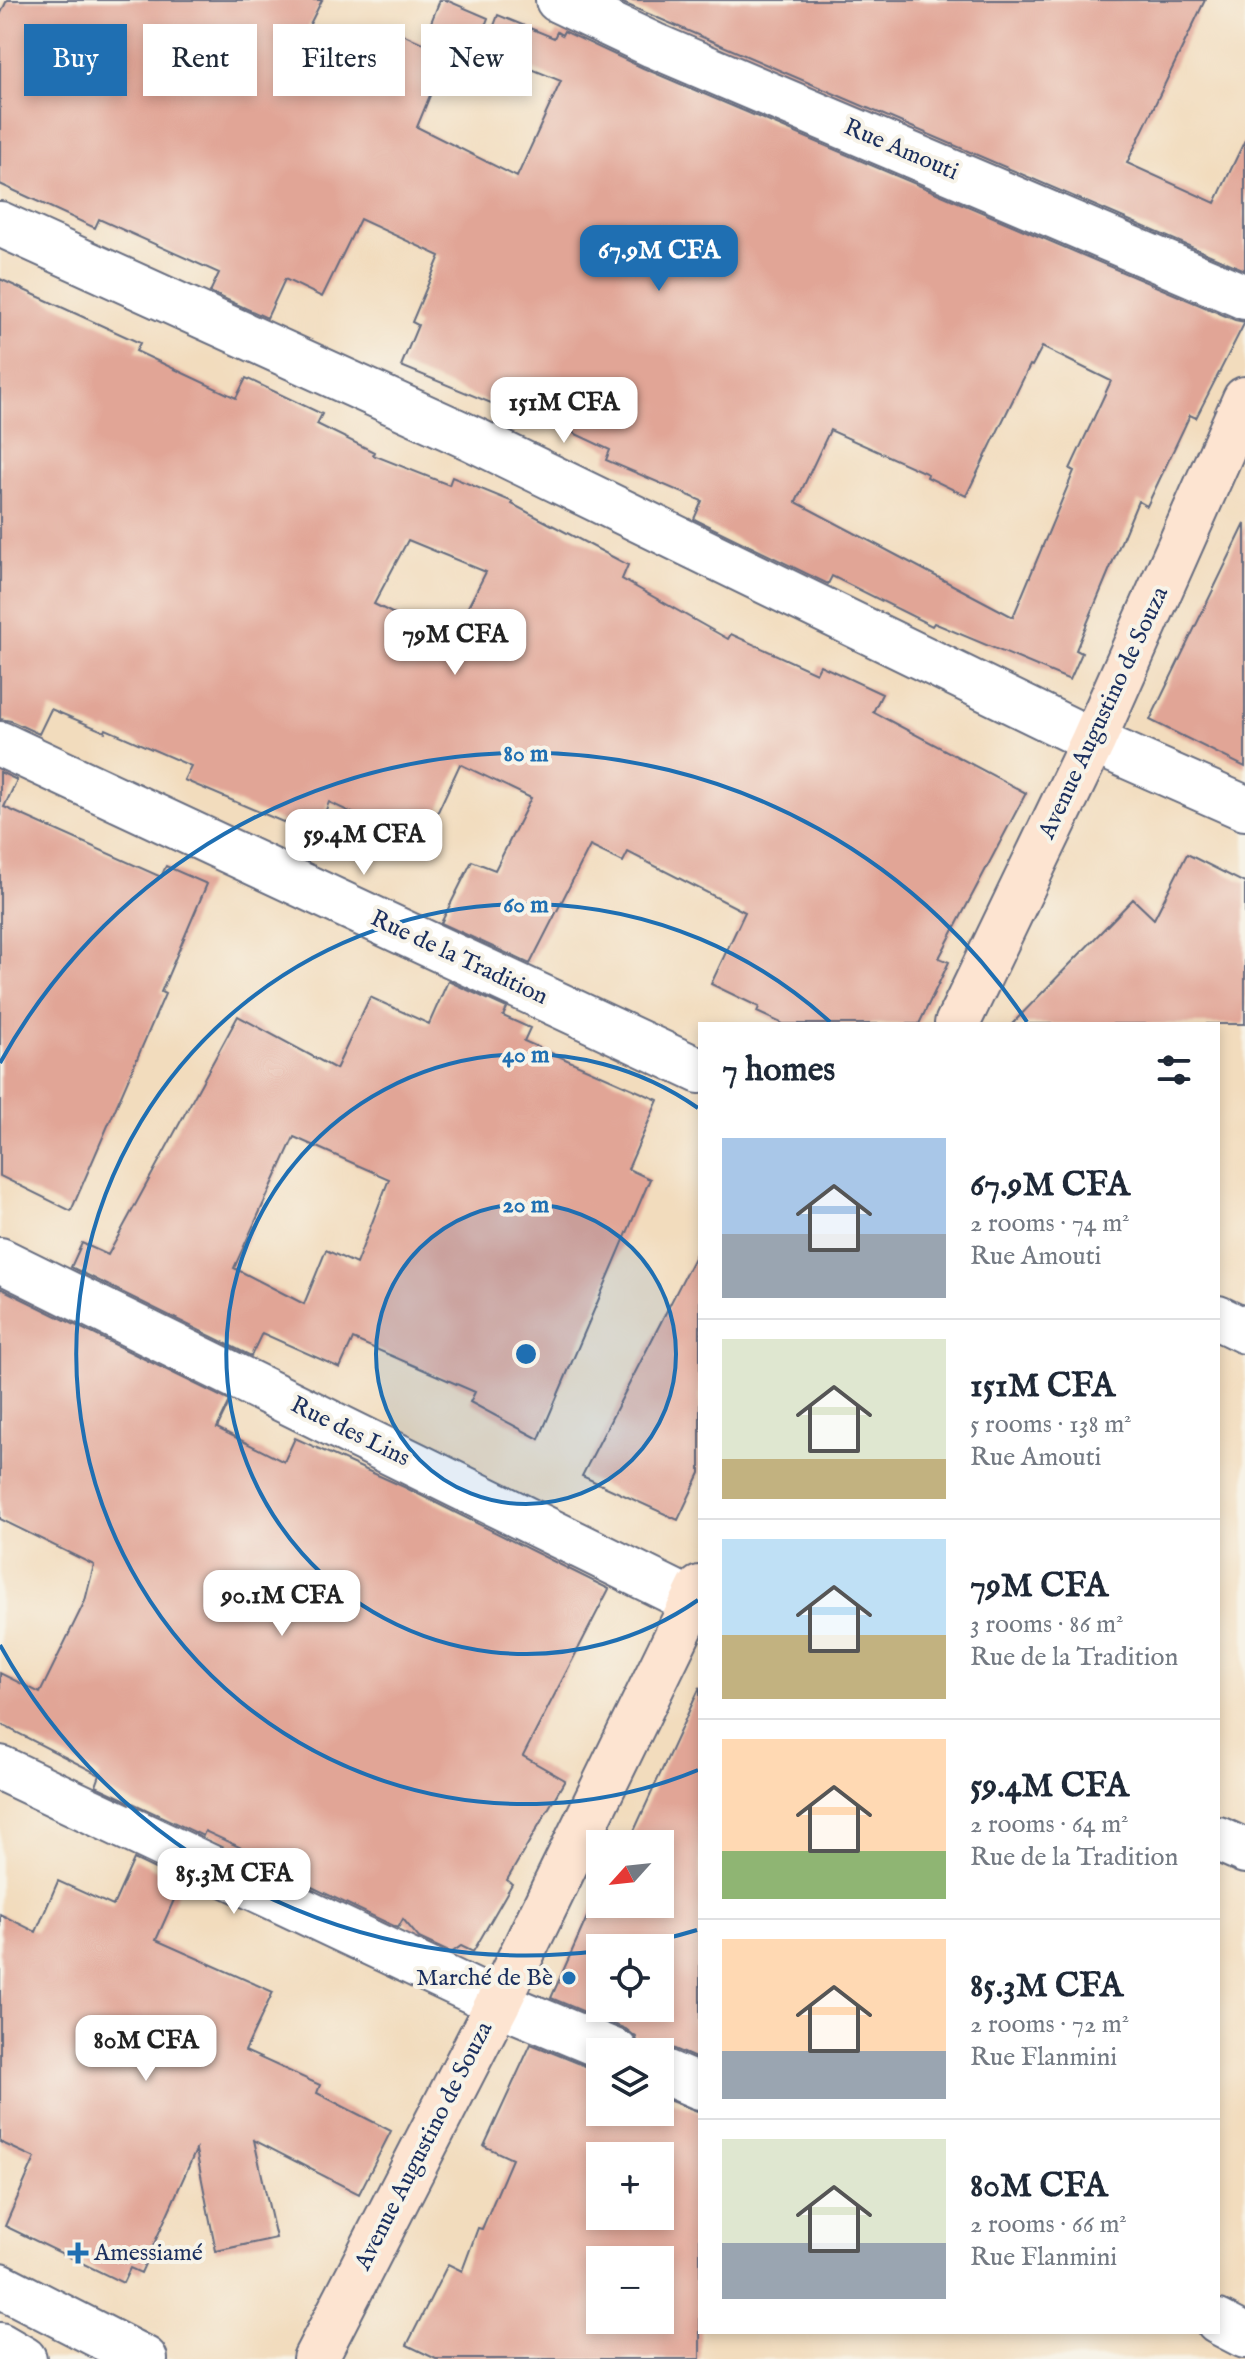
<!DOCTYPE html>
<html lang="en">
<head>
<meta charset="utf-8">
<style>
  body { margin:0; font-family:"IM FELL English",serif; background:#f6f6f7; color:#1f2937; height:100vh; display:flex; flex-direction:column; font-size:30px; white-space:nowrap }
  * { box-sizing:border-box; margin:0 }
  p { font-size:26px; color:#747a83 }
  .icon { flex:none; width:44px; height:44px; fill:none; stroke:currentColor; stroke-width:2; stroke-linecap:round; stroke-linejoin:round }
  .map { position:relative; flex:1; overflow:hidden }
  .drawer { position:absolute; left:698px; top:1022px; width:522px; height:1312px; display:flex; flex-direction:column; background:#fff; border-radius:0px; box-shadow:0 4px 12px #0003 }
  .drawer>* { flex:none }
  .hud { position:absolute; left:24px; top:24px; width:554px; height:72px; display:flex; gap:16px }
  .needle { width:52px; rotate:243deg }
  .controls { position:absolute; left:586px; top:1830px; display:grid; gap:16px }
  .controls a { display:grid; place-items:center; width:88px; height:88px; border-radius:0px; background:#fff; box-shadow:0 4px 12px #0003; font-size:40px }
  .price { position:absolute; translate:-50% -68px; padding:0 18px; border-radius:16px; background:#fff; color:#222; font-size:26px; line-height:52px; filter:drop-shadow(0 2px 4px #0008) }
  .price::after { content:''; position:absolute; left:50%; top:48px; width:24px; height:18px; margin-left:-12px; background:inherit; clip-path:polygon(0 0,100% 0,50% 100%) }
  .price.on { background:#1f6fb2; color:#fff }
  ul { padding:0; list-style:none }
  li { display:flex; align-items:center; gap:24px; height:200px; padding:0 24px }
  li+li { border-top:2px solid #e0e1e3 }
  li span { display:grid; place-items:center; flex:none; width:224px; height:160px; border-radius:0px; color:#555 }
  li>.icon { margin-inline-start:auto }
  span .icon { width:96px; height:96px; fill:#fffc; stroke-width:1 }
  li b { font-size:34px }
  h2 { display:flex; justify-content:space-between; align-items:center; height:96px; padding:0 24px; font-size:34px }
  .pill { padding:0 28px; border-radius:0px; background:#fff; box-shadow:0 4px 12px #0003; font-size:28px; line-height:72px }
  .pill.on { background:#1f6fb2; color:#fff }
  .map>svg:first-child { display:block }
  .building { fill:#e1a596; fill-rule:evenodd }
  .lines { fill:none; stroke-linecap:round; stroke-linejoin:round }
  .minor-casing { stroke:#666c7f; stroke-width:48 }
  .tertiary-casing { stroke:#666c7f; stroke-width:48 }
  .secondary-casing { stroke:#666c7f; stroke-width:48 }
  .minor { stroke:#fff; stroke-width:44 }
  .tertiary { stroke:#fff; stroke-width:44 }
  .secondary { stroke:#fde4d1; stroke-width:44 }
  .ring { fill:none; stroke:#1f6fb2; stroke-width:4 }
  .poi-dot { fill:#1f6fb2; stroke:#f7f3e8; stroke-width:3 }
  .labels { text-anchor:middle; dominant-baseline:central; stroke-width:8; stroke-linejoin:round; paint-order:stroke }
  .street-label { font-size:24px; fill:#1b2f5e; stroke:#f7f3e8 }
  .poi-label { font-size:24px; fill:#1b2f5e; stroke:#f7f3e8; text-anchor:end }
  .centre { fill:#1f6fb2; stroke:#f7f3e8; stroke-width:4 }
  .ring-label { font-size:24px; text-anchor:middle; font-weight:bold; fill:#1f6fb2; stroke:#f7f3e8; stroke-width:8; stroke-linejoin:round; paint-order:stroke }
</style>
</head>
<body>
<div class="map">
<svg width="1245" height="2359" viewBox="0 0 1245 2359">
  <rect width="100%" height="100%" fill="#f7f3e8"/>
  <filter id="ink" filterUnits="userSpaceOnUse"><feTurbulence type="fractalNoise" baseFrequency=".0125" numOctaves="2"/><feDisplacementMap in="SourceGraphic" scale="16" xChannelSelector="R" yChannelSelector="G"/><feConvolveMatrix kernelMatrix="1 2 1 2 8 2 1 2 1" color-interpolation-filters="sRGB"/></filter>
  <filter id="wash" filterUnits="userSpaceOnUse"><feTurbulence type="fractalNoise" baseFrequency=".006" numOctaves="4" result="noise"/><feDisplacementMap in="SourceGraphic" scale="32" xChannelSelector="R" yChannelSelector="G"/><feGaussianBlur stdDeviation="1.8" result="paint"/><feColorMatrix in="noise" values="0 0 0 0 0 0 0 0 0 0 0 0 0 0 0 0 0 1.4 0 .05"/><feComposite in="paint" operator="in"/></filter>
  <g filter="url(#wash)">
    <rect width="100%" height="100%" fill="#f2dcbd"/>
    <g id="blocks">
      <!-- building -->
      <path class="building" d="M7,0H322L303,38L380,76L398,32L447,54L417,127L517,177L561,81L485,50L498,15L554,38L557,32L562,35L564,31L643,68L1235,320L1245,322L1196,418L1190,415L1147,506L1138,501L1076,650L1082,653L1070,680L934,623L932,626L832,576L828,584L694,519L702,501L606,460L610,450L510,403L508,410L401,366L418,325L412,322L440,256L360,219L322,297L285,279L267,318L210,292L219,273L99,219L95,228L0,184V15ZM1042,347L1111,381L1070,469L1074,471L1013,617L796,502L830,430L928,474L927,477L966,496L1030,365L1032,366Z
        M440,0H446L488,18L472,59L424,40Z
        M616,0H1205L1127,163L1215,203L1245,140V270Z
        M0,279L140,343L136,351L236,398L246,378L322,414L317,424L374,452L373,455L449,485L452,477L513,502L512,504L628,565L622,579L728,639L731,634L816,673L820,665L882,694L873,712L1026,793L939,958L949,962L919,1024H783L757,1012L759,1007L711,984L745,912L628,852L623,862L590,846L530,964L441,923L472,861L495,870L531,798L460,764L422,846L329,802L316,836L184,780L191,766L106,729L105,732L51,709L39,734L11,721L0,719ZM408,540L486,572L450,642L374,604Z
        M1245,524V767L1150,720Z
        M0,772L17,780L4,807L161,877L166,866L207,884L161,992L165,994L71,1211L0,1176Z
        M1187,854L1245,883V1024H1012L1133,899L1154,919Z
        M448,981L507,1008L503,1016L530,1028L524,1041L658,1100L628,1169L650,1179L539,1439L470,1402L475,1392L353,1339L340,1368L262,1333L251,1356L71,1267L82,1243L108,1255L238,1016L336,1069L370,997L429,1024ZM294,1137L389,1179L356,1264L326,1250L304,1304L234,1268Z
        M700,1246V1473L678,1520L582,1476Z
        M0,1288L230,1401L217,1428L284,1462L295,1438L404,1487L609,1589L523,1756L565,1780L507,1880L512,1884L473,1952L461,1946L451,1953L419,1938L403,1919L398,1928L297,1880L300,1875L205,1831L203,1836L96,1786L100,1775L0,1724V1673L40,1693L85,1601L94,1565L0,1519Z
        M700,1687V2060L670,2047L658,2045L640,2052L636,2037L626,2029L551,1998L600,1888V1906L601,1904H660V1844H628ZM600,1948H660V2008H600Z
        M134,1859L182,1882L156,1940L273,1992L245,2051L320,2085L317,2093L391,2131L359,2194L254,2140L276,2238L216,2251L196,2150L141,2273L130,2268L123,2283L5,2226L35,2158L0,2142V1914L36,1932L58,1881L113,1906Z
        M531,2044L600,2072V2112H660V2097L700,2112V2359H436L407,2345L448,2264L462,2271L478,2228L482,2229L512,2159L484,2146ZM600,2156H660V2216H600ZM600,2260H660V2320H600Z"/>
    </g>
  </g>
  <g filter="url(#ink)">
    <use href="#blocks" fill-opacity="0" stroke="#666c7f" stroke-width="2"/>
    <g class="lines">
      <!-- minor casing -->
      <g class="minor-casing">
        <path id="minor" d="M558,0L653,45L1245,297
          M0,224L473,439L1093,741L1245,808
          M0,744L700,1071
          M0,1260L700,1605
          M1218,1318L1245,1331
          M0,1768L498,2003L616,2052
          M1218,1839L1245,1851
          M660,2070L700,2087
          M1218,2322L1245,2336"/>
      </g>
      <!-- tertiary casing -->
      <g class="tertiary-casing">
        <path id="tertiary" d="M0,2285L145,2359
          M0,2345L24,2359"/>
      </g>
      <!-- secondary casing -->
      <g class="secondary-casing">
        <path id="secondary" d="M957,1024L1093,741L1245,399
          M315,2359L498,2003L700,1588"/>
      </g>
      <!-- minor -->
      <use href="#minor" class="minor"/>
      <!-- tertiary -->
      <use href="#tertiary" class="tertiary"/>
      <!-- secondary -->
      <use href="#secondary" class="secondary"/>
    </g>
  </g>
  <!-- distance rings -->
  <circle cx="526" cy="1354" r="150" fill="#1f6fb2" fill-opacity=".12"/>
  <g class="ring">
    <circle cx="526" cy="1354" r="150"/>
    <path d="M698 1600A300 300 0 1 1 698 1108"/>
    <path d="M698 1770A450 450 0 1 1 830 1022"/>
    <path d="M697 1930A601 601 0 0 1 620 1948M599 1951A601 601 0 0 1 0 1645M0 1063A601 601 0 0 1 1027 1022"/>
  </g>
  <!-- markers -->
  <g class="poi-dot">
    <circle cx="569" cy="1978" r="8"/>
    <path d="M74 2241h8v8h8v8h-8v8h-8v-8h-8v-8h8z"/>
  </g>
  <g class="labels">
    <!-- street labels -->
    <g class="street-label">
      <text transform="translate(901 150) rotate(23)">Rue Amouti</text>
      <text transform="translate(1104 713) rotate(-65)">Avenue Augustino de Souza</text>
      <text transform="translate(459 958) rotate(25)">Rue de la Tradition</text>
      <text transform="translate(350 1432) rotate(26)">Rue des Lins</text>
      <text transform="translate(424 2146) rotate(-63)">Avenue Augustino de Souza</text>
    </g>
    <!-- poi labels -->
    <g class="poi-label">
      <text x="553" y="1978">Marché de Bè</text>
      <text x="94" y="2253" text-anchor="start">Amessiamé</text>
    </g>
  </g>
  <circle cx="526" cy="1354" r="12" class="centre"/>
  <g class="ring-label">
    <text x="526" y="761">80 m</text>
    <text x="526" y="912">60 m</text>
    <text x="526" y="1062">40 m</text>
    <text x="526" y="1212">20 m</text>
  </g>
</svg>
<div class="controls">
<a><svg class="needle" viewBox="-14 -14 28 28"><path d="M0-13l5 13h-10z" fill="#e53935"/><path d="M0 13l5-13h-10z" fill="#747a83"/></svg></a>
<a><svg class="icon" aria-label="locate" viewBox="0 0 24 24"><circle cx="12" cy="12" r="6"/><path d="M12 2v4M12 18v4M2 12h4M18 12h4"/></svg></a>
<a><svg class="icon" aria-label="layers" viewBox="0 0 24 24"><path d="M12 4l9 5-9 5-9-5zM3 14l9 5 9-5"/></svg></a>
<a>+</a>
<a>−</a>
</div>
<b class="price on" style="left:659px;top:293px">67.9M CFA</b>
<b class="price" style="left:564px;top:445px">151M CFA</b>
<b class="price" style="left:455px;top:677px">79M CFA</b>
<b class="price" style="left:364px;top:877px">59.4M CFA</b>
<b class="price" style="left:282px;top:1638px">90.1M CFA</b>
<b class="price" style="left:234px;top:1916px">85.3M CFA</b>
<b class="price" style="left:146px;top:2083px">80M CFA</b>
<div class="hud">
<a class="pill on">Buy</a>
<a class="pill">Rent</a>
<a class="pill">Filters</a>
<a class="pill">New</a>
</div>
<section class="drawer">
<h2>7 homes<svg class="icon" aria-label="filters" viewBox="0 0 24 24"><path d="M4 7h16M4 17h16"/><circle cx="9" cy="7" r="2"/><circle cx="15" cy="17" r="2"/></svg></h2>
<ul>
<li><span style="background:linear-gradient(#a9c7e8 60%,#9aa5b1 0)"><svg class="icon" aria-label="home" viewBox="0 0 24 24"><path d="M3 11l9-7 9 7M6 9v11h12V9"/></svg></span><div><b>67.9M CFA</b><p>2 rooms · 74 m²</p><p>Rue Amouti</p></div></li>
<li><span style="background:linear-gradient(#dfe7d0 75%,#c2b280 0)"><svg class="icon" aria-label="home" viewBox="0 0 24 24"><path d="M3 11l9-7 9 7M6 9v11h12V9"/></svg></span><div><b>151M CFA</b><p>5 rooms · 138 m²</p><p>Rue Amouti</p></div></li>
<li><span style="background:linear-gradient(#bfe0f5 60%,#c2b280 0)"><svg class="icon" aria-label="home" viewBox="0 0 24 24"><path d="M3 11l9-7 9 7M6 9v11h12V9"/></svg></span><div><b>79M CFA</b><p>3 rooms · 86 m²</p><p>Rue de la Tradition</p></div></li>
<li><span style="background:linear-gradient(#ffd9b3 70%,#8fb573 0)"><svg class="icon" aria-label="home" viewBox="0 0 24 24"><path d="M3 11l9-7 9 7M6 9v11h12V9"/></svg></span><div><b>59.4M CFA</b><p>2 rooms · 64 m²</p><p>Rue de la Tradition</p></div></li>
<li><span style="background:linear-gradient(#ffd9b3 70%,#9aa5b1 0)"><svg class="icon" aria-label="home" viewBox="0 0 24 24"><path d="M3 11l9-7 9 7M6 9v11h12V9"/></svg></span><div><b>85.3M CFA</b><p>2 rooms · 72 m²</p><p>Rue Flanmini</p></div></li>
<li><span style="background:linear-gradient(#dfe7d0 65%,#9aa5b1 0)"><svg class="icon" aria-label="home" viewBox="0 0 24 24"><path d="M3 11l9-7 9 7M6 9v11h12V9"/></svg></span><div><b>80M CFA</b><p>2 rooms · 66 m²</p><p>Rue Flanmini</p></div></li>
</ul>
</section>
</div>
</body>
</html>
